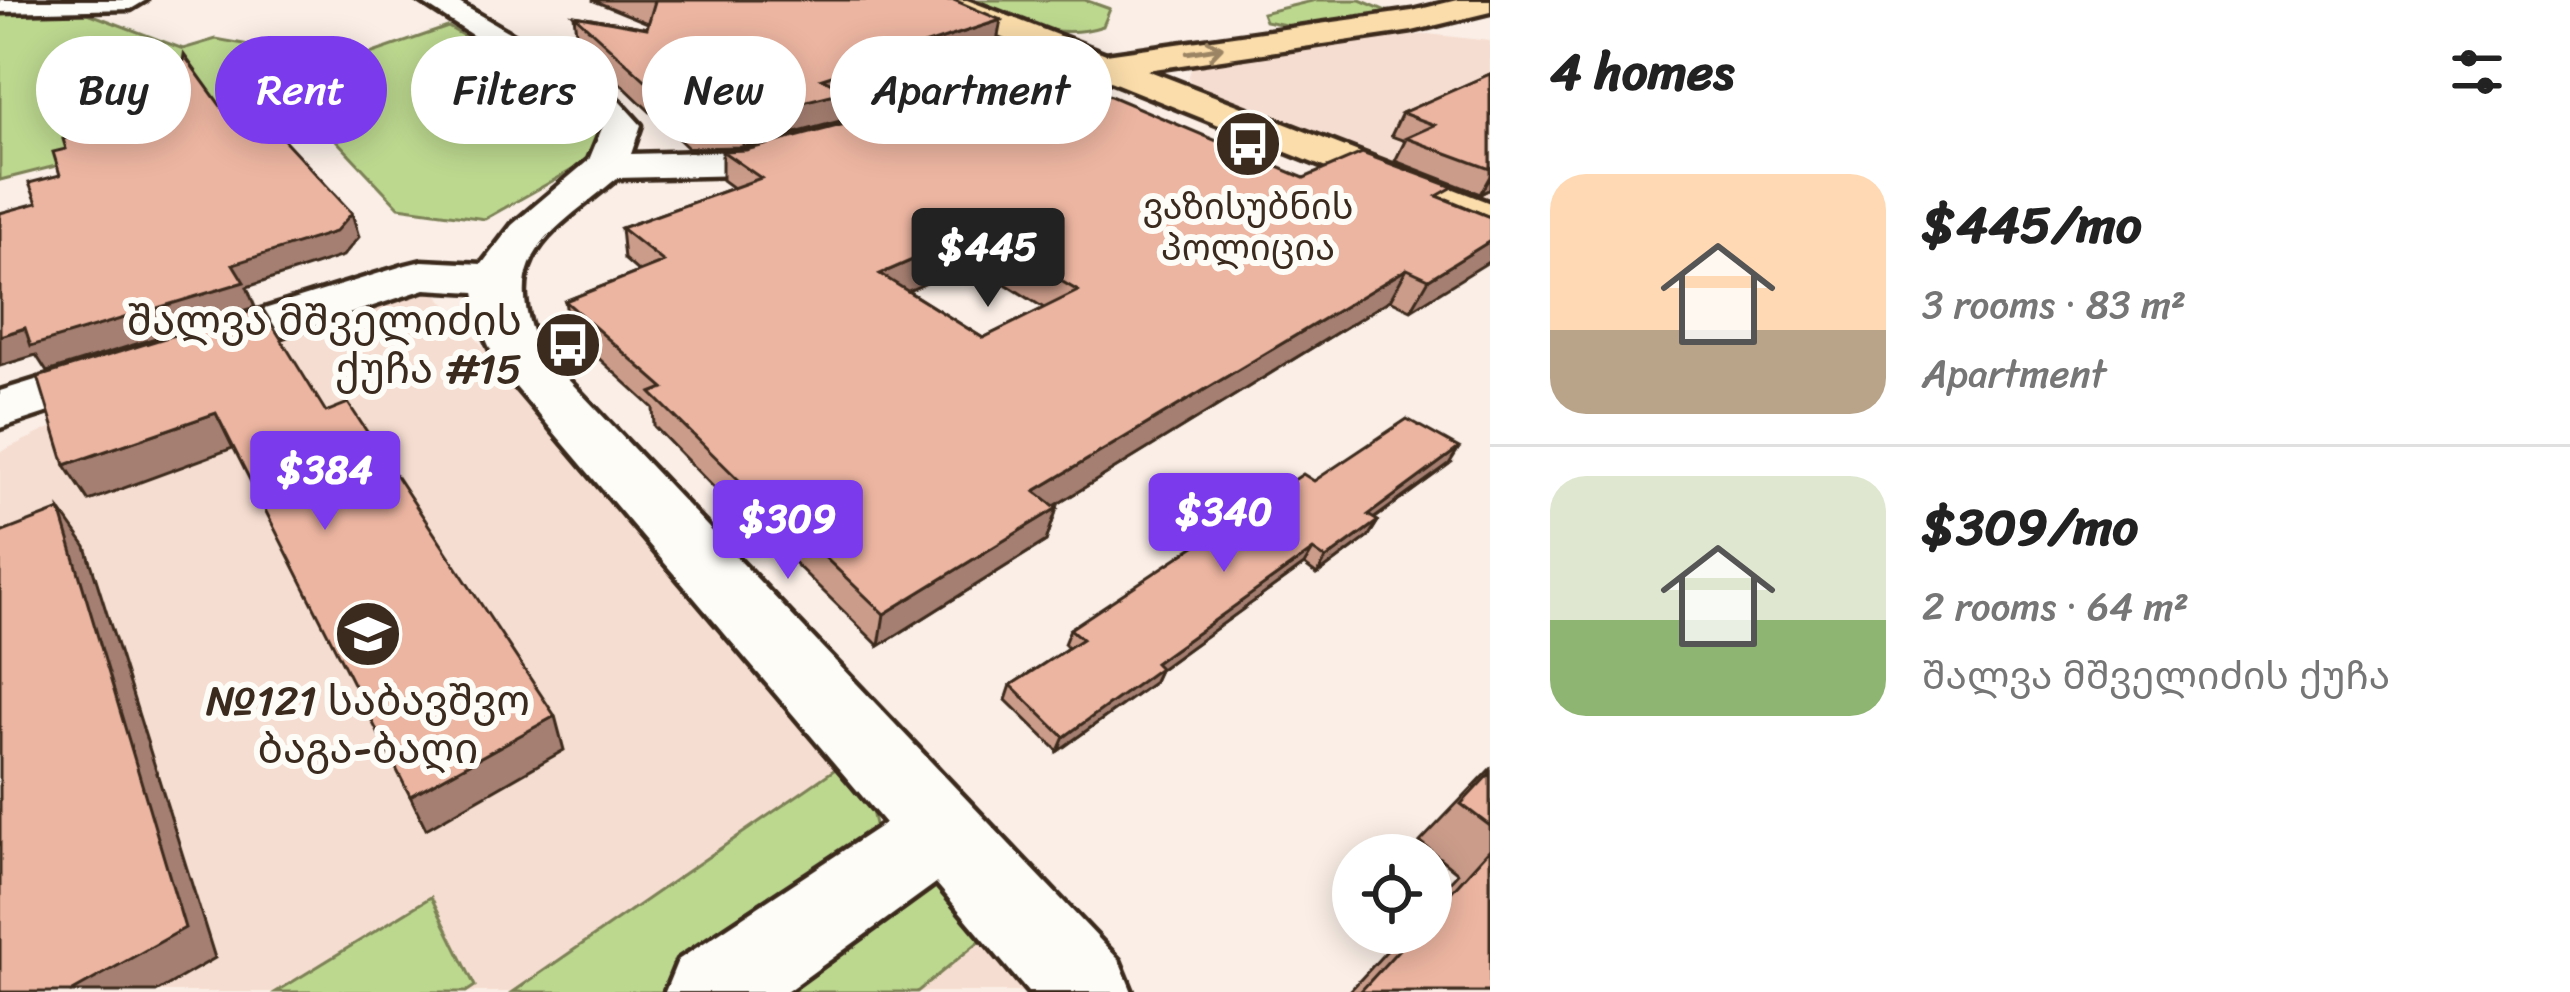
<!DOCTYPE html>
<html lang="en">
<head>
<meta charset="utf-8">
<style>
  body { margin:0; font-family:Sriracha,"Noto Sans Georgian",sans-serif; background:#f6f6f6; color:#222; height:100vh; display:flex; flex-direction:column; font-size:45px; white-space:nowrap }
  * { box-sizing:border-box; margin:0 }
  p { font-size:39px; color:#767676 }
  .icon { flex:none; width:66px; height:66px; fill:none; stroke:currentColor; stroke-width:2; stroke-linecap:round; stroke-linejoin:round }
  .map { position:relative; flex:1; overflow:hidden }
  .side { display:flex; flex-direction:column; background:#fff; width:1080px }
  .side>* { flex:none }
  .top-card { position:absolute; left:36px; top:36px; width:1140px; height:108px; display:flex; gap:24px }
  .fabs { position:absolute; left:1332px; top:834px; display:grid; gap:24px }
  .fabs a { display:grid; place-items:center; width:120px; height:120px; border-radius:50%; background:#fff; box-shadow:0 6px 30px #0003; font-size:60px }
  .price { position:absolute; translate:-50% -102px; padding:0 27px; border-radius:12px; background:#7c3aed; color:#fff; font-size:39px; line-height:78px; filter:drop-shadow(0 3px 6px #0008) }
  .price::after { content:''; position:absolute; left:50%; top:72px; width:36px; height:27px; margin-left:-18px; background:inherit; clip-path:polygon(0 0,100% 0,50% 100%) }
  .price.current { background:#222; color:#fff }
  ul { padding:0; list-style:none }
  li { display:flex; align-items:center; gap:36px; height:300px; padding:0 60px }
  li+li { border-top:3px solid #e0e0e0 }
  li span { display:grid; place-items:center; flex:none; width:336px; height:240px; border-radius:36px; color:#555 }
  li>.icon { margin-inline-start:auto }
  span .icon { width:144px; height:144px; fill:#fffc; stroke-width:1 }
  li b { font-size:51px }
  h2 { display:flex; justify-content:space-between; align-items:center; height:144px; padding:0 60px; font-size:51px }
  .pill { padding:0 42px; border-radius:54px; background:#fff; box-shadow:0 6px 30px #0003; font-size:42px; line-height:108px }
  .pill.current { background:#7c3aed; color:#fff }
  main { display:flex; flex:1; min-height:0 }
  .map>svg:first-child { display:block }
  .built { fill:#f6ddd1 }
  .green { fill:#bcd88f; stroke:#7c8156; stroke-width:3 }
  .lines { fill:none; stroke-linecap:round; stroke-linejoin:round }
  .minor-casing { stroke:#3b2a1e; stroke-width:9 }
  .major-casing { stroke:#3b2a1e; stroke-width:9 }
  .minor { fill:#fdfcf7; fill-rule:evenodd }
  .major { fill:#fbddab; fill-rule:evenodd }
  .wall { fill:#cb9c8a; stroke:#3b2a1e; stroke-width:3; fill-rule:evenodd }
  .shaded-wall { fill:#a57f71; stroke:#3b2a1e; stroke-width:3 }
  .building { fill:#ecb5a1; stroke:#3b2a1e; stroke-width:3; fill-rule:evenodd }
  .oneway { stroke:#9b8464 }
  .labels { text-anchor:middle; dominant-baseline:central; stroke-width:12; stroke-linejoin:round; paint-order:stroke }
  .far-poi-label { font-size:36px; fill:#3b2a1e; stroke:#fdfcf7 }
  .poi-label { font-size:42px; fill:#3b2a1e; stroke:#fdfcf7; text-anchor:end }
</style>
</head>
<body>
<main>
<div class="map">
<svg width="1490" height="992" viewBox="0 0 1490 992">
  <rect width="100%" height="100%" fill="#faeee6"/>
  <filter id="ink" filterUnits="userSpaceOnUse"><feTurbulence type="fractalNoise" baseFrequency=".00833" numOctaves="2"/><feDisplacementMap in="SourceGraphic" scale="24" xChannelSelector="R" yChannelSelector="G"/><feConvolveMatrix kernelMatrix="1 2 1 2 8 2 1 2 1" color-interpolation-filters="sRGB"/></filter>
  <g filter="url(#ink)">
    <!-- built -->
    <path class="built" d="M1428,34L1490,41V205L1196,87L1188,79L1193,62L1213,57Z
      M431,287L847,761L513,992H0V452L147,382Z
      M986,936L1032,992H917Z"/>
    <!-- green -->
    <path class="green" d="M961,0H1085L1110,9L1103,26C1052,43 1009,18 961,0Z
      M1316,0H1360L1389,12L1296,27L1265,21L1262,13Z
      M0,11L88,13L183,49L216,39L277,50L370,54L448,27L584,104L605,130L600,145L579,166L485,219L399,207L302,104L0,180Z
      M847,761L865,781L880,846L661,992H513Z
      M929,865L986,936L917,992H751Z
      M431,897L475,986L466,992H276Z"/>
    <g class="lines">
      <!-- minor casing -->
      <g class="minor-casing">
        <path id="minor" d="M0,0H146L131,9L0,12Z
          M418,0H454L611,92L641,125L631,154L744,151L1095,58H1119L1124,65L1119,72L745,175L617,178C552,233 498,255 539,349L1119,960L1132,992H1028L936,883L786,992H665L678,960L885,823L498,366L481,328L475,292L425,289L0,428V391L406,265L422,261L482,264L512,225L589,160L603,126L585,108Z"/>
      </g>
      <!-- major casing -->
      <g class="major-casing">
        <path id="major" d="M922,0H967L1106,54L1412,11L1457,0H1490V12L1412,31L1147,70L1490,203V234L926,7Z"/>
      </g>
      <!-- minor -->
      <use href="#minor" class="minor"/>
      <!-- major -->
      <use href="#major" class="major"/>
    </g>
    <!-- wall -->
    <path class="wall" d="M592,0H954L996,47L846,98L844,120L743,147L688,148L577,42L574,15L647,28L648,23Z
      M1490,74V189L1480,194L1395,161L1405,141L1391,136L1402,113Z
      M1055,109L1304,178L1447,199L1490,217L1411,310L1390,300L1054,506L1057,508L1046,541L879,646L757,526L753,528L654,426L653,408L570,332L565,301L639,272L624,259L621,228L733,188L722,180V151L942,142ZM972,263L1044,308L983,338L908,291Z
      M1449,464L1374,519L1378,521L1368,537L1317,575L1304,565L1159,670L1153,683L1058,751L1006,700L1011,685L1068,648L1064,644L1070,629L1314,481Z
      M1490,769V992H1349L1403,933H1431V902L1458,873L1420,842Z"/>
    <!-- shaded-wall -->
    <path class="shaded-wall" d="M1001,20L996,47L846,98L844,120L743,147V117L822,78Z
      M1490,176V189L1480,194Z
      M352,213L359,237L343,256L247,287L255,307L47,372L36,355L0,366V336L233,264Z
      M977,232L972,263L876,305L880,274Z
      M1490,241V261L1411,310L1429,279Z
      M1407,269L1390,300L1025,524L1035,491Z
      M216,413L233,448L89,501L65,465Z
      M1459,448L1449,464L1358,530L1368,515Z
      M758,493L757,526L753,528L754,495Z
      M1057,508L1046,541L879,646L884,614Z
      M60,510L86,547L215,958L156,992H71Z
      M1378,521L1368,537L1317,575L1326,559Z
      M1313,550L1304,565L1159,670L1153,683L1058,751L1064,737L1155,663Z
      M555,716L564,750L426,829L410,796Z"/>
    <!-- building -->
    <path class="building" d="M653,0H954L1001,20L822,78L847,91L743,117L687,118L574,15L647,28L655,1Z
      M184,55L233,123L262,116L352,213L335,232L233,264L244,282L31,346L25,328L0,336V213L37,203L29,183L60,175L53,152L66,149L63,139L145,121L139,105L177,98Z
      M1490,74V169L1406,138L1435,125L1402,113Z
      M1101,92L1304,178L1362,153L1453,187L1437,196L1490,217V241L1429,279L1407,269L1035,491L1057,508L884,614L758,493L754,495L651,393L664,388L565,301L664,262L621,228L761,178L722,151L746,150L887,113L942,142L1042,104L1055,109ZM977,232L1078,291L983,338L880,274Z
      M262,308L326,412L348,403L555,716L410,796L216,413L65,465L38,377Z
      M1407,419L1459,448L1368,515L1378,521L1326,559L1313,550L1155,663L1160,668L1064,737L1011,685L1082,639L1070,629L1303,474L1314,481Z
      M60,510L185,928L71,992H0V533Z
      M1490,773V826L1461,804Z
      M1490,849V992H1360L1414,933H1431V914Z"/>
    <!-- one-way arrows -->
    <defs><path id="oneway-shaft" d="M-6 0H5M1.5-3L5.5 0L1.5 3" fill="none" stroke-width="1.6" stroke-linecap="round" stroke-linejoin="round" transform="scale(3)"/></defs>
    <use class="oneway" href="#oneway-shaft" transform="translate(1205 50) rotate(-9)"/>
  </g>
  <!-- icons -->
  <defs>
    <g id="bus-disc" transform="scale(3.45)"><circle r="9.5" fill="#3b2a1e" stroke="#fdfcf7"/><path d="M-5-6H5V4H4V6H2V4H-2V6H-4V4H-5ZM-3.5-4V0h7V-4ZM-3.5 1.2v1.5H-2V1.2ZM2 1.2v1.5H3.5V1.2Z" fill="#fff"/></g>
    <g id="school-disc" transform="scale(3.45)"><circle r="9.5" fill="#3b2a1e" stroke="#fdfcf7"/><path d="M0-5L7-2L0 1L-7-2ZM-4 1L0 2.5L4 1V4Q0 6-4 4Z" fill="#fff"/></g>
  </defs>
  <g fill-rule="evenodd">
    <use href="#bus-disc" x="1248" y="144"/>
    <use href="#bus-disc" x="568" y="345"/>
    <use href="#school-disc" x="368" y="634"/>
  </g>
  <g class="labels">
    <!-- far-poi labels -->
    <g class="far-poi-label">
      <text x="1248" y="207">ვაზისუბნის<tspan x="1248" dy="41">პოლიცია</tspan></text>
    </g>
    <!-- poi labels -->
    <g class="poi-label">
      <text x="522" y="321">შალვა მშველიძის<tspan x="522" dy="48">ქუჩა #15</tspan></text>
      <text x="368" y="701" text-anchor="middle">№121 საბავშვო<tspan x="368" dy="48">ბაგა-ბაღი</tspan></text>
    </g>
  </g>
</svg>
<div class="fabs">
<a><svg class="icon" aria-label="locate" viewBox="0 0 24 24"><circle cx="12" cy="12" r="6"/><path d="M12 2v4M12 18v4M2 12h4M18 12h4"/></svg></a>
</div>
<b class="price current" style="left:988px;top:310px">$445</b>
<b class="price" style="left:325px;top:533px">$384</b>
<b class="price" style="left:1224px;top:575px">$340</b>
<b class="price" style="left:788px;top:582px">$309</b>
<div class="top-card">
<a class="pill">Buy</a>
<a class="pill current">Rent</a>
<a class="pill">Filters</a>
<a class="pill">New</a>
<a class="pill">Apartment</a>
</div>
</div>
<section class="side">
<h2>4 homes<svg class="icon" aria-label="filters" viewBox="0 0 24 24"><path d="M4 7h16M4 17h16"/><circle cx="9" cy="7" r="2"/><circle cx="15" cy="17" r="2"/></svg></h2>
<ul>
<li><span style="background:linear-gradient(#ffd9b3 65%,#b9a48a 0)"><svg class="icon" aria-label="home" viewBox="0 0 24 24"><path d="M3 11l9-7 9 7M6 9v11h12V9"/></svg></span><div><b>$445/mo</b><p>3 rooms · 83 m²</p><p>Apartment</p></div></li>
<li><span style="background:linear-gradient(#dfe7d0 60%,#8fb573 0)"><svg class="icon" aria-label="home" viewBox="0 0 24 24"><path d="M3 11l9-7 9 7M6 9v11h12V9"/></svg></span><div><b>$309/mo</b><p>2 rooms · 64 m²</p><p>შალვა მშველიძის ქუჩა</p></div></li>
</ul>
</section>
</main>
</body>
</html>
